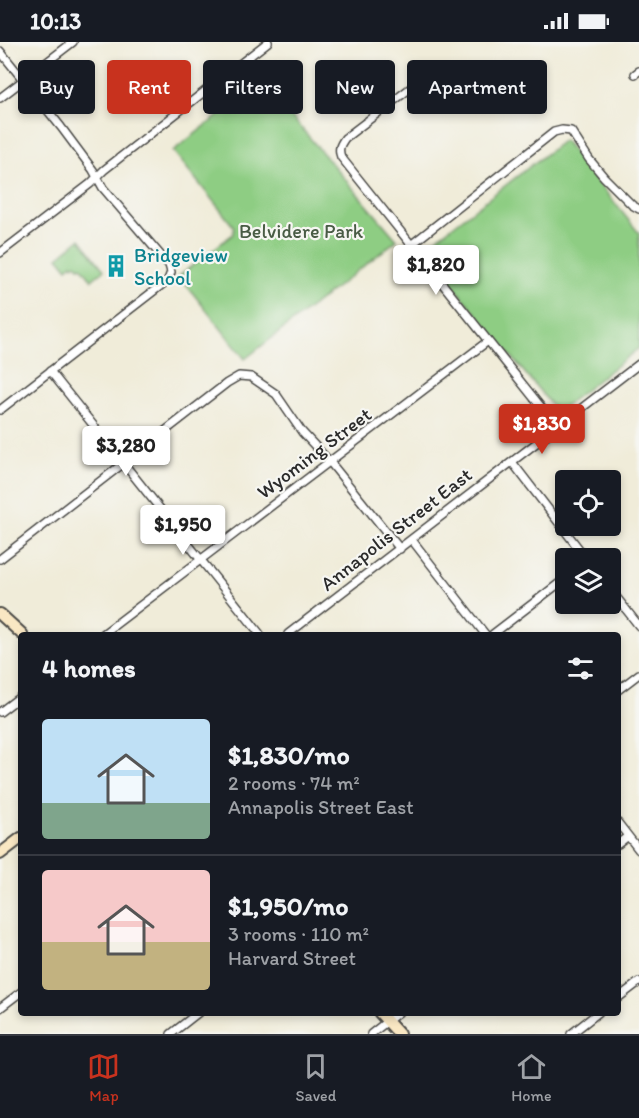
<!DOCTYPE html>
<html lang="en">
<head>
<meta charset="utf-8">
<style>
  body { margin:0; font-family:Itim,sans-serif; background:#20242c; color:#f1f3f6; height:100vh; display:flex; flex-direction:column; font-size:22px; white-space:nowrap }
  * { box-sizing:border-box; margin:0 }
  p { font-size:20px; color:#9ea1a6 }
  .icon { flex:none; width:33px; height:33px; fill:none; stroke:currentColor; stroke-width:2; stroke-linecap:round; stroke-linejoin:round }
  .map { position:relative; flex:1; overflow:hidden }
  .sheet { position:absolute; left:18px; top:590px; width:603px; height:384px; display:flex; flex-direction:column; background:#171b24; border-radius:6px; box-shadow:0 3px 9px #0003 }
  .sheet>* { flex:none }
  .banner { position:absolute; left:18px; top:18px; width:603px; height:54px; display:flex; gap:12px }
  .tools { position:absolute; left:555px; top:428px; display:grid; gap:12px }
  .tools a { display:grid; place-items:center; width:66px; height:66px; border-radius:6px; background:#171b24; box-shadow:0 3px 9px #0003; font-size:30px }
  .price { position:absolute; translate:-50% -51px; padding:0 14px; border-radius:6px; background:#fff; color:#222; font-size:20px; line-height:39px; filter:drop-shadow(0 2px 3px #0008) }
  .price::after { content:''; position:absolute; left:50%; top:36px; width:18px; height:14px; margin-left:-9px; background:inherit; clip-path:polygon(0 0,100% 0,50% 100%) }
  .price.active { background:#c8321e; color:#fff }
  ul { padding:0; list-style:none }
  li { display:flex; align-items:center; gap:18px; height:150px; padding:0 24px }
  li+li { border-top:2px solid #363941 }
  li span { display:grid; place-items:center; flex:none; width:168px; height:120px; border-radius:6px; color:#555 }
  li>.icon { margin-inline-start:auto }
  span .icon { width:72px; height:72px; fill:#fffc; stroke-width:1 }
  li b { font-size:26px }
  h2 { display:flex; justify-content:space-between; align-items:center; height:72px; padding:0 24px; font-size:26px }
  .pill { padding:0 21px; border-radius:6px; background:#171b24; box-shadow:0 3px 9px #0003; font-size:21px; line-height:54px }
  .pill.active { background:#c8321e; color:#fff }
  .status { display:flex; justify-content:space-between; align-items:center; height:42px; padding:0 30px; background:#171b24; direction:ltr }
  .status svg { height:16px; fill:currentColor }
  .tabs { display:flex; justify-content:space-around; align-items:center; height:84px; border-top:2px solid #363941; background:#171b24; font-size:16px; color:#9ea1a6 }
  .tabs a { display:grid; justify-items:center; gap:3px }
  .tabs .active { color:#c8321e }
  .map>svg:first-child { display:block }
  .green { fill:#8ecd83; stroke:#5c7c57; stroke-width:1.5 }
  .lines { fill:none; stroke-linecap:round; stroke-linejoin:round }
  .street-casing { stroke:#494845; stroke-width:10 }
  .secondary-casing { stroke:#494845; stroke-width:14 }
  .street { stroke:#fff; stroke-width:7 }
  .secondary { stroke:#f9e7c3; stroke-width:10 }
  .labels { text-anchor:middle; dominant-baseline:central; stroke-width:4.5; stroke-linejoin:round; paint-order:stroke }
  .park-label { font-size:20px; fill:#495c45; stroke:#f6f6f2 }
  .culture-label { font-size:20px; fill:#0d838f; stroke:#f6f6f2; text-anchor:start }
  .street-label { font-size:20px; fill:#2b2b2b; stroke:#f6f6f2 }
</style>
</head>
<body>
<div class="status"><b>10:13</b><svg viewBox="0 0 49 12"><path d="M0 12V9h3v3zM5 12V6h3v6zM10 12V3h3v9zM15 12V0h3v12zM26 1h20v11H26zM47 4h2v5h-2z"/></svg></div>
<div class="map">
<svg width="639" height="992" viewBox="0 0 639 992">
  <rect width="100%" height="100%" fill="#f6f6f2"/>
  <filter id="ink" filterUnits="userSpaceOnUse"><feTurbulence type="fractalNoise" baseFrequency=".0167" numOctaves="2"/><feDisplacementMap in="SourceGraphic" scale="12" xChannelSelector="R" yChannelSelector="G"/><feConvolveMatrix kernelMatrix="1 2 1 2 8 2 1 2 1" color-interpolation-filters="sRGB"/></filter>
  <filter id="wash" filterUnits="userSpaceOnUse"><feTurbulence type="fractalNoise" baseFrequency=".008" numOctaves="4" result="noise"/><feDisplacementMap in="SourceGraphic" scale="24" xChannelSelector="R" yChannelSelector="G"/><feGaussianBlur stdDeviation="1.35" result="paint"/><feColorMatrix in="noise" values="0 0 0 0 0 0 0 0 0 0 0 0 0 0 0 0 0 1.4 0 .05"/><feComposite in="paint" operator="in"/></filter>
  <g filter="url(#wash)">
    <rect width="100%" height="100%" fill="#f0ecd9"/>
    <!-- green -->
    <path class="green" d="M262,40L397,198L245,317L179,234L233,192L234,185L173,109Z
      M564,98L639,191V306L557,370L423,207Z
      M80,197L104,228L92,238L81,224L79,225L76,222L73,224L72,222L67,226L58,215Z"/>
  </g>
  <g filter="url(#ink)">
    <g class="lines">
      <!-- street casing -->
      <g class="street-casing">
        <path id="street" d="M0,9L61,85L93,128L103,146L169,223L171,230L168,238L0,368
          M635,32L639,29
          M425,35L345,96C340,103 338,107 341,115L557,385
          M0,56L73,0
          M411,203L554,90L562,88L571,89L589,117L604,135L632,163L639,167
          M0,211L90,142L104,128L268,0
          M50,329L260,592
          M512,420L586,516
          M412,498L485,592
          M0,517L227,341L239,334L251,335L276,352L302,390L330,420L400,507
          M610,547L639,584
          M103,592L488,299
          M288,592L639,322
          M493,592L566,536
          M618,648L639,632
          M0,670L21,654
          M618,781L639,808
          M618,802L628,794
          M618,956L639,940
          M0,966L21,950
          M171,992L199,970
          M371,992L399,970
          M571,992L599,970"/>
      </g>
      <!-- secondary casing -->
      <g class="secondary-casing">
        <path id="secondary" d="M0,572L22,592
          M0,812L21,796
          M379,970L399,992"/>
      </g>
      <!-- street -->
      <use href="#street" class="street"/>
      <!-- secondary -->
      <use href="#secondary" class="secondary"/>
    </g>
  </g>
  <!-- icons -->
  <defs>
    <g id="building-bare" transform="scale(1.8)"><path d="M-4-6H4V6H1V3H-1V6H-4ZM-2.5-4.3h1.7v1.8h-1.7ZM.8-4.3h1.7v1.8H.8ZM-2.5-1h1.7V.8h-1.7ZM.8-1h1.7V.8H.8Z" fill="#0f9aa8" stroke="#f6f6f2" stroke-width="2.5" paint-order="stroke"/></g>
  </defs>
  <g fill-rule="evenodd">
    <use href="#building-bare" x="116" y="224"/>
  </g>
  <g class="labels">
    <!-- park labels -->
    <g class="park-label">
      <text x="301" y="189">Belvidere Park</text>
    </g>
    <!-- culture labels -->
    <g class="culture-label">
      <text x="134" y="213">Bridgeview<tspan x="134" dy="23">School</tspan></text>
    </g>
    <!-- street labels -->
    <g class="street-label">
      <text transform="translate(314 411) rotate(-37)">Wyoming Street</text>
      <text transform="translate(396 487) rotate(-38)">Annapolis Street East</text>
    </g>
  </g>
</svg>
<div class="tools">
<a><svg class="icon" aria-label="locate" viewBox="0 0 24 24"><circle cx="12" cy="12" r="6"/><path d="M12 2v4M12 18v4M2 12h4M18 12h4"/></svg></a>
<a><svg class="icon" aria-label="layers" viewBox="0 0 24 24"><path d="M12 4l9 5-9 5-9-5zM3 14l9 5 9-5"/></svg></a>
</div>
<b class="price" style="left:436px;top:254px">$1,820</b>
<b class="price active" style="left:542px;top:413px">$1,830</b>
<b class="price" style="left:126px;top:435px">$3,280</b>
<b class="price" style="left:183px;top:514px">$1,950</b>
<div class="banner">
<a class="pill">Buy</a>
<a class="pill active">Rent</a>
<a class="pill">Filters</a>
<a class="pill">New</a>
<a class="pill">Apartment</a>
</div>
<section class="sheet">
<h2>4 homes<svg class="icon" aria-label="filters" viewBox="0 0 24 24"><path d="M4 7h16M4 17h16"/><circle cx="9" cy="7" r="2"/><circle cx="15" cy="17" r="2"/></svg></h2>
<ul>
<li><span style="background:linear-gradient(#bfe0f5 70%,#7fa58c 0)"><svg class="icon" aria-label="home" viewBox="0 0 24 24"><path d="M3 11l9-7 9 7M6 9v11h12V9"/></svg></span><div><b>$1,830/mo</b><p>2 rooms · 74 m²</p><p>Annapolis Street East</p></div></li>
<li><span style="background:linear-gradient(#f6c9c9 60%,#c2b280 0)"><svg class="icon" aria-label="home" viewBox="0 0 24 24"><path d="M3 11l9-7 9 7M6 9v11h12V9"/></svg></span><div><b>$1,950/mo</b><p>3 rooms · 110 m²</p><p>Harvard Street</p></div></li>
</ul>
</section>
</div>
<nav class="tabs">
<a class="active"><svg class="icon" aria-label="map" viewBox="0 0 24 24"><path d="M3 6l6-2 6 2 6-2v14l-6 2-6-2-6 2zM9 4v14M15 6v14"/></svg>Map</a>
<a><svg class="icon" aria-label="saved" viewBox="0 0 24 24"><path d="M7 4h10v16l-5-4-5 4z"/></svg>Saved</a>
<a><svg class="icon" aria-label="home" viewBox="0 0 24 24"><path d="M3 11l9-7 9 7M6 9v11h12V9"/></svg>Home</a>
</nav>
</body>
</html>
